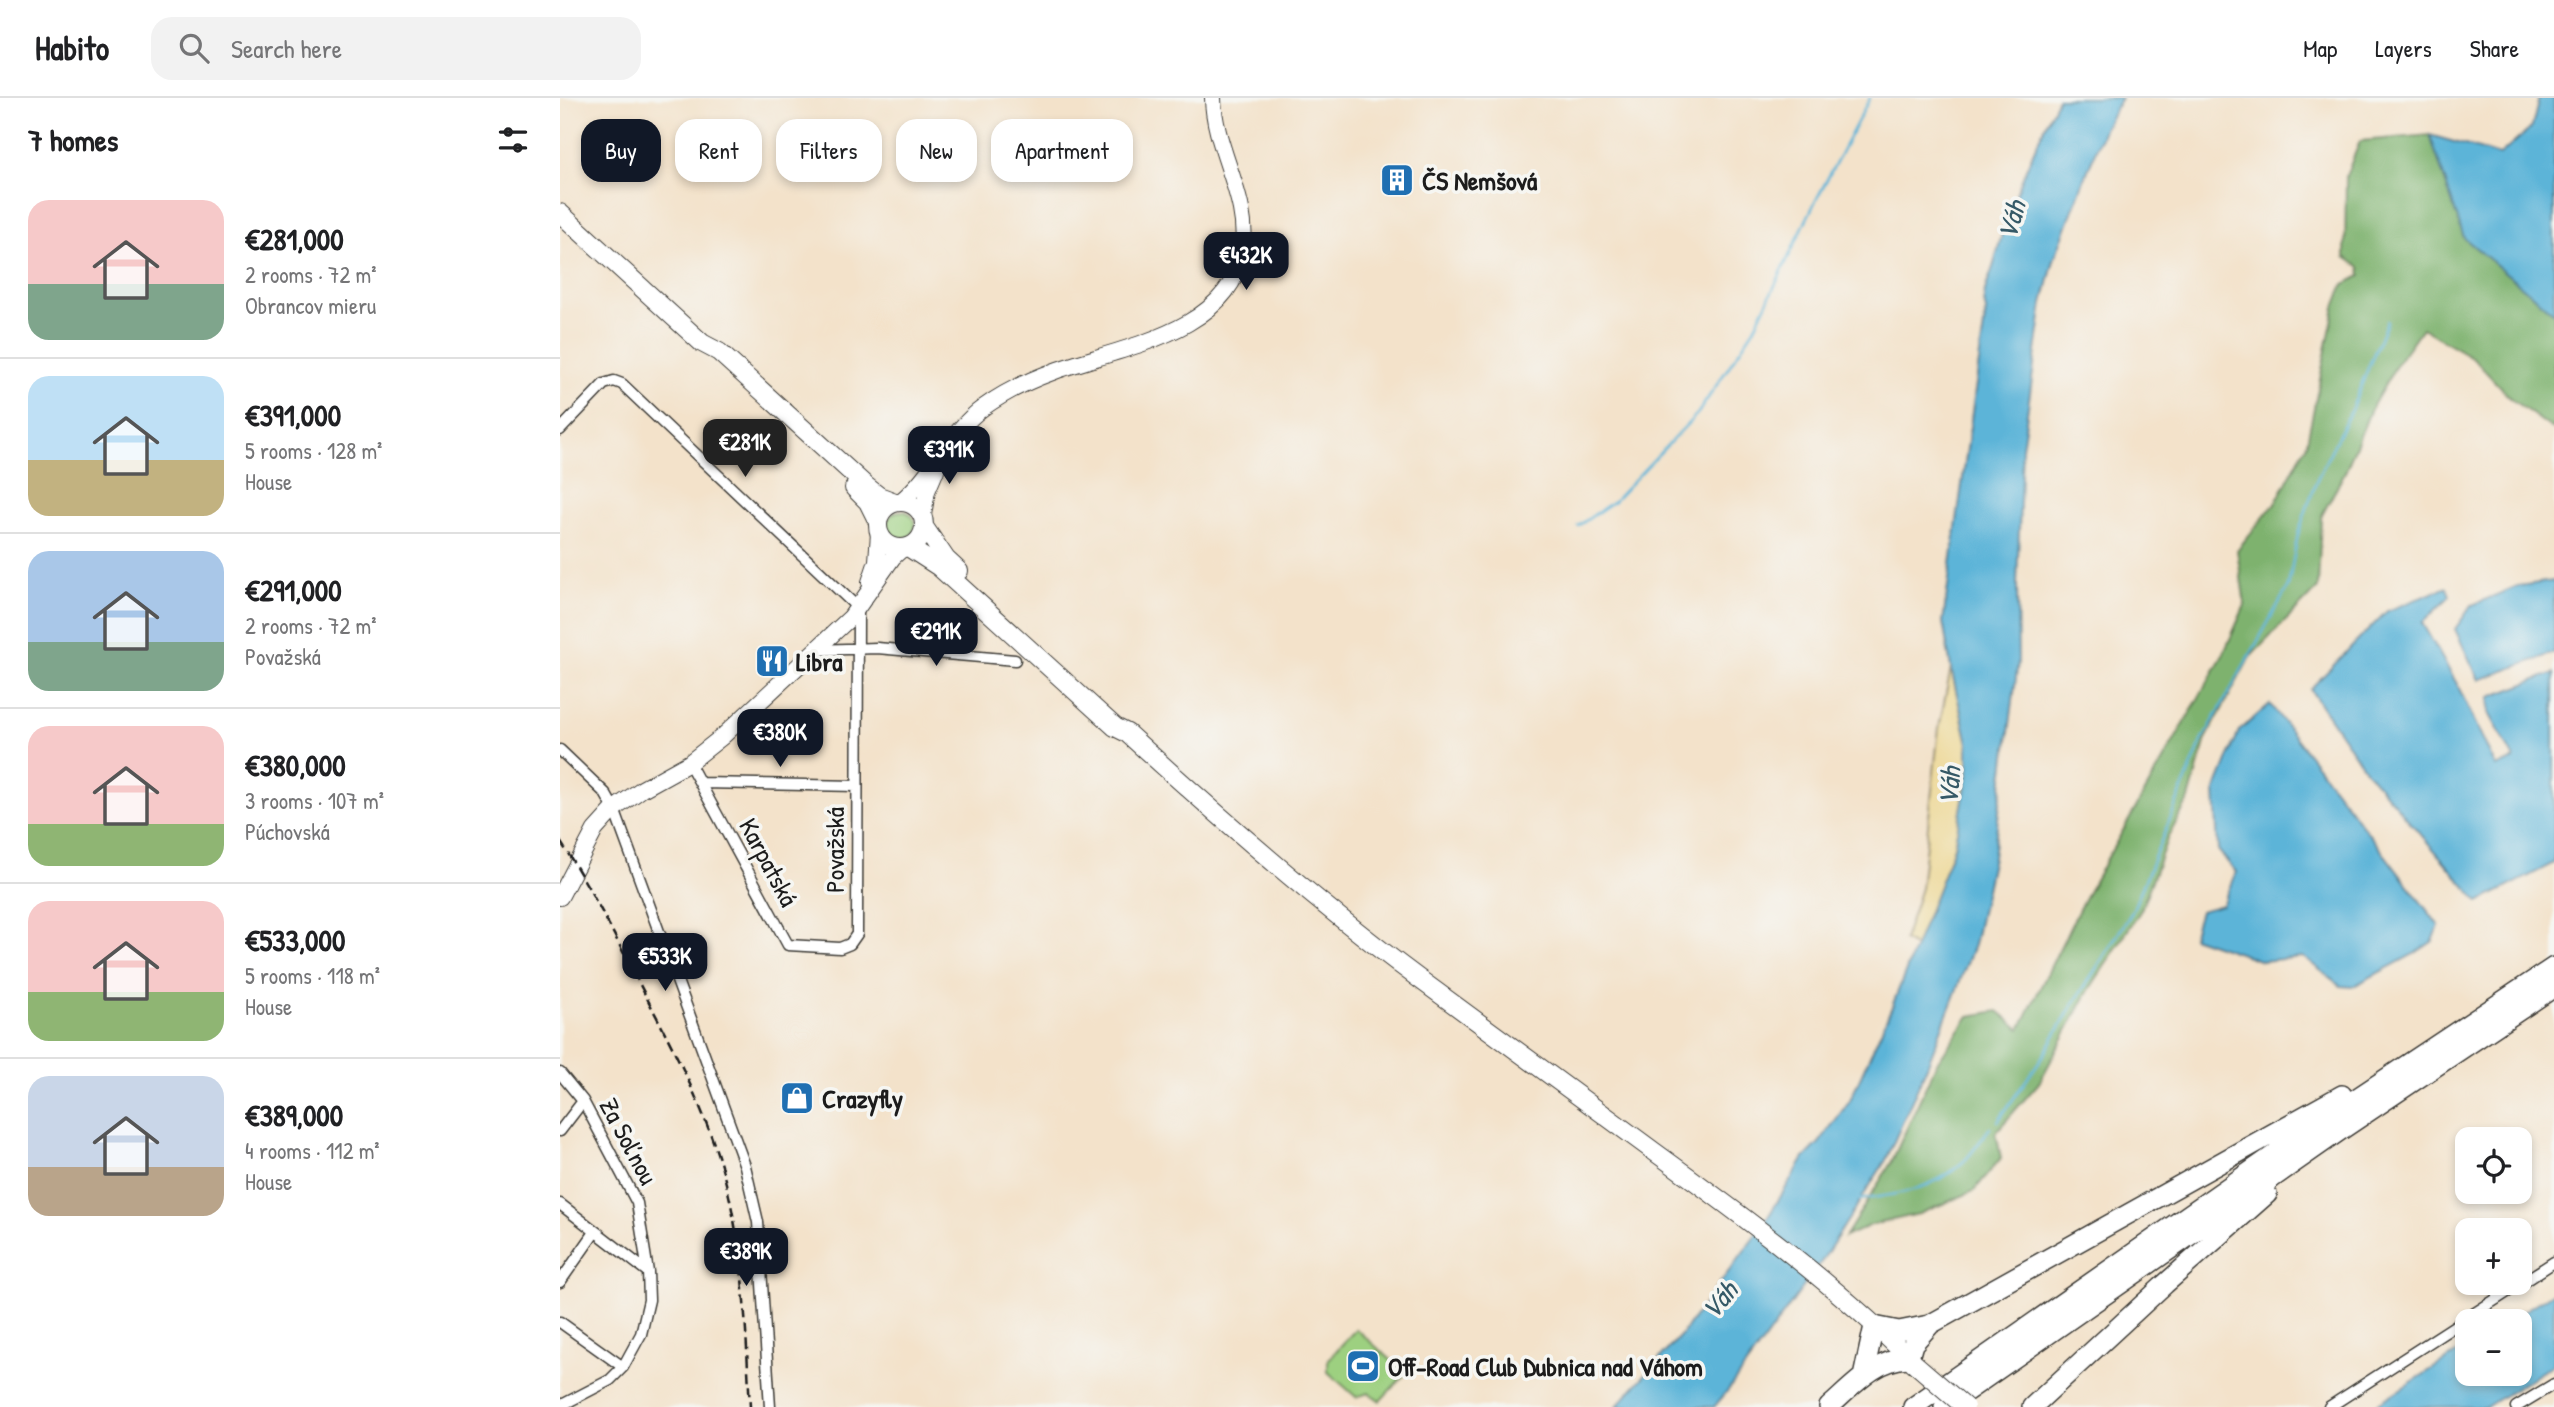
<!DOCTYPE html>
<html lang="en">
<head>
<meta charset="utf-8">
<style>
  body { margin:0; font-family:"Patrick Hand",sans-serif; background:#f2f2f2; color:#202124; height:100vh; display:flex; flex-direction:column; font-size:26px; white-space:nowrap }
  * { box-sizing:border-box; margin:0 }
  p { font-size:23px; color:#757577 }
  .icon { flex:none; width:38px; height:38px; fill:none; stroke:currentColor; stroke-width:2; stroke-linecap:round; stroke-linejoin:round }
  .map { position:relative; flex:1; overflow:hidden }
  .drawer { display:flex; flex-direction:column; background:#fff; width:560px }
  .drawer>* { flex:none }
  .guide { position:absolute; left:21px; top:21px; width:665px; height:63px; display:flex; gap:14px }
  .tools { position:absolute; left:1895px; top:1029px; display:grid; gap:14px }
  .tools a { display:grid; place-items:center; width:77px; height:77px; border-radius:14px; background:#fff; box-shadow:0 4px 10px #0003; font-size:35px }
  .price { position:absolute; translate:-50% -60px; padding:0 16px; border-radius:14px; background:#111827; color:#fff; font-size:23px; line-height:46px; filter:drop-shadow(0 2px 4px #0008) }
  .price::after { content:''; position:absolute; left:50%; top:42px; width:21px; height:16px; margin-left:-10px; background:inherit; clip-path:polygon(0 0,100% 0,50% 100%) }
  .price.on { background:#222; color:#fff }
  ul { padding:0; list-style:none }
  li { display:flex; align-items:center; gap:21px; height:175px; padding:0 28px }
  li+li { border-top:2px solid #e0e0e0 }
  li span { display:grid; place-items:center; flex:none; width:196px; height:140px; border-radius:21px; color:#555 }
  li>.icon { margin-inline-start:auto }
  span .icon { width:84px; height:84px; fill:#fffc; stroke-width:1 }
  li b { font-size:30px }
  h2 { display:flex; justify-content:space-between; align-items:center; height:84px; padding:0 28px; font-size:30px }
  .tag { padding:0 24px; border-radius:21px; background:#fff; box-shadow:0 4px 10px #0003; font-size:24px; line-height:63px }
  .tag.on { background:#111827; color:#fff }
  header { display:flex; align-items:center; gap:42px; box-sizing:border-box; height:98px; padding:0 35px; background:#fff; border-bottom:2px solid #e0e0e0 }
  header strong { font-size:33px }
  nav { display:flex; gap:38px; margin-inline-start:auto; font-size:24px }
  .search { width:490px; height:63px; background:#f2f2f2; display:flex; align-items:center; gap:18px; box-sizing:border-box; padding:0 24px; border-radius:21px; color:#757577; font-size:26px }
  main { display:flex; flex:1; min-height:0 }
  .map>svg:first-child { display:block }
  .green { fill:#9dd080; stroke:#5c764e; stroke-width:2 }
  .forest { fill:#7eb26e; stroke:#4d6745; stroke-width:2 }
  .sand { fill:#eeda9e; stroke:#857b5d; stroke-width:2 }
  .water { fill:#5bb4d8; stroke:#3c687a; stroke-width:2 }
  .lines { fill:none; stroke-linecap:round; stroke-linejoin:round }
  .stream { stroke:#5bb4d8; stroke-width:2.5 }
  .minor-casing { stroke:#3c3a36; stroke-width:13 }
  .secondary-casing { stroke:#3c3a36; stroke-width:18 }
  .primary-casing { stroke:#3c3a36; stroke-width:20 }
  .motorway-casing { stroke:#3c3a36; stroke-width:22 }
  .minor { stroke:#fff; stroke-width:10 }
  .secondary { stroke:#fff; stroke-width:16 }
  .primary { stroke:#fff; stroke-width:18 }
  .motorway { stroke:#fff; stroke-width:19 }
  .rail { stroke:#1c1c1c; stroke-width:2.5; stroke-dasharray:10 5; stroke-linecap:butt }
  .primary-bridge-casing { stroke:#3c3a36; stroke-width:20; stroke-linecap:butt }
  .primary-bridge { stroke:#fff; stroke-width:18 }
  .labels { text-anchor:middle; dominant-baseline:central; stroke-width:7; stroke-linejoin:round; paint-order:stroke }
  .poi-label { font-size:26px; font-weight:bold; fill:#1c1c1c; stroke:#f6f6f2; text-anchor:start }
  .street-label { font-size:26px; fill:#1c1c1c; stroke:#f6f6f2 }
  .water-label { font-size:28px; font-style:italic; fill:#355967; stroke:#f6f6f2 }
</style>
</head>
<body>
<header>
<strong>Habito</strong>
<div class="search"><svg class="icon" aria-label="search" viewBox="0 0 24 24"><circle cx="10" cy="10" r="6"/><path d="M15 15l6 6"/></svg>Search here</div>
<nav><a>Map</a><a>Layers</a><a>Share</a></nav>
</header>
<main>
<section class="drawer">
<h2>7 homes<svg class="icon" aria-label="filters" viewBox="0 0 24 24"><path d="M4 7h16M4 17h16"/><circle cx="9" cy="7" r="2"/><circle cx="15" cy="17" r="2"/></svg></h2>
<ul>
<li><span style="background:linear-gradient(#f6c9c9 60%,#7fa58c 0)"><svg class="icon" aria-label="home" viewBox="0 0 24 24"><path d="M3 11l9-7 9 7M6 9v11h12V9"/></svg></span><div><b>€281,000</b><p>2 rooms · 72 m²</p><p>Obrancov mieru</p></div></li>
<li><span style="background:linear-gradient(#bfe0f5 60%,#c2b280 0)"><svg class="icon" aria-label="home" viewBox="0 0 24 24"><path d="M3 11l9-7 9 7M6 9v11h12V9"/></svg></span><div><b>€391,000</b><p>5 rooms · 128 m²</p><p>House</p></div></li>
<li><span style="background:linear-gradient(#a9c7e8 65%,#7fa58c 0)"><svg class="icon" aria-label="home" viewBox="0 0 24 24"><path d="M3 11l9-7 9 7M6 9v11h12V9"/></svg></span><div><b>€291,000</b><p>2 rooms · 72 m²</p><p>Považská</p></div></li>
<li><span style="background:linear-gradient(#f6c9c9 70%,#8fb573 0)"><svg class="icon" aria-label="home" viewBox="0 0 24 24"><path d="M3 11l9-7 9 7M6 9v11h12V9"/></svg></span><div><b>€380,000</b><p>3 rooms · 107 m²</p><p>Púchovská</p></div></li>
<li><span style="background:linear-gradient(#f6c9c9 65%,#8fb573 0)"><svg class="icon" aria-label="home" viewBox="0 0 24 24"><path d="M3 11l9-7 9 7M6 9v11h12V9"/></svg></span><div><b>€533,000</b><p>5 rooms · 118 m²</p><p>House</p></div></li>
<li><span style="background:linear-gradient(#c9d6e8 65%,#b9a48a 0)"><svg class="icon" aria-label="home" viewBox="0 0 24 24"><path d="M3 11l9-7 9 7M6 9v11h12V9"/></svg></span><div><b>€389,000</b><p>4 rooms · 112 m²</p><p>House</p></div></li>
</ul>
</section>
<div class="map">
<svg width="1994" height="1309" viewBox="0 0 1994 1309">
  <rect width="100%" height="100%" fill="#f6f6f2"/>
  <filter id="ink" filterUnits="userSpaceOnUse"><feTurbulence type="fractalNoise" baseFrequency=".0143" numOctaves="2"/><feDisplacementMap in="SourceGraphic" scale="14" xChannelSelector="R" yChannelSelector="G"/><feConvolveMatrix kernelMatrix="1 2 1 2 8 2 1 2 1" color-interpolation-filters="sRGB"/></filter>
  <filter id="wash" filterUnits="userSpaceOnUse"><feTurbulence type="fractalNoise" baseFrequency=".00686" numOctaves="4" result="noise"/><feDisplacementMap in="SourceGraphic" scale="28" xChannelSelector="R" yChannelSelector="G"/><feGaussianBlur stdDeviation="1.57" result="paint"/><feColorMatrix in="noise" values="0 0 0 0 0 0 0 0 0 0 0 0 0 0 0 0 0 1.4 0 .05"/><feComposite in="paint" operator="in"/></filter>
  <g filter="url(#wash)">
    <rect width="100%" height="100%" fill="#f3e2ca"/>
    <!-- green -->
    <path class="green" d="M327 427a14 14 0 1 1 28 0a14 14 0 1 1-28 0Z
      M796,1231L846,1275L820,1303L809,1295L796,1299L768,1274V1262Z"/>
    <!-- forest -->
    <path class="forest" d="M1870,37L1904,140L1994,215V332L1951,301L1913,260L1862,230L1838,264L1811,311L1786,372L1761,419L1758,490L1690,559L1646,641L1629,701L1608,739L1581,812L1529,892L1479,985L1436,1034L1441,1060L1414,1093L1359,1116L1311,1127L1285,1139L1331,1065L1376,966L1409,918L1438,913L1460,931L1524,801L1663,557L1685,507L1677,452L1716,404L1746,348L1775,209L1784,186L1801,178L1800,169L1785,159L1786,78L1800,43Z"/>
    <!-- sand -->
    <path class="sand" d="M1391,570L1408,646V676L1394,749L1356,849L1344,842L1361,790L1379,630Z"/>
    <!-- water -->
    <path class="water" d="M1498,0H1561L1544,31L1521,90L1494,162L1483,205L1462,350L1457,487L1458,564L1433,759L1414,847L1367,968L1326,1062L1260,1166L1166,1295L1154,1309H1056L1121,1237L1202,1129L1244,1060L1259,1045L1290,1002L1331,911L1394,749L1408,677V645L1391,570L1383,524L1426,213C1421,196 1427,188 1432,172C1437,158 1439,144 1444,130C1458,86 1478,42 1498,0Z
      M1979,0H1994V215L1904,140L1870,37L1940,57L1972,29Z
      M1994,483V555L1919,582L1895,531L1912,507L1958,488Z
      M1887,489L1890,498L1862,525L1897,586L1936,669L1954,661L1929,615L1930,599L1994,575V765L1919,804L1806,673L1750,591L1827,513Z
      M1710,606L1879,828L1873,843L1854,856L1792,889L1781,888L1743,859L1702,863L1632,839L1640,813L1662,807L1676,774L1658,752L1655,693L1679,633Z
      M1994,1194V1266L1926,1309H1812L1907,1249L1908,1276H1960V1223H1948Z"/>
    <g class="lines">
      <!-- stream -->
      <path class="stream" d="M1018,428L1054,403L1138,315L1194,231L1255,104L1310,0
        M1438,1023L1485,955L1511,910L1572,814L1642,643L1728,489L1738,436L1757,381L1792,310L1827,223
        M1298,1102C1336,1097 1374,1092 1403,1064C1413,1055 1421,1041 1430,1030"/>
    </g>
  </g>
  <g filter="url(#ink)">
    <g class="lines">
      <!-- minor casing -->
      <g class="minor-casing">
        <path id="minor" d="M0,332L44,286L54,283L62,286L298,510L297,836L290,846L280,850L228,847L129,665
          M256,552L317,550L455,562
          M0,652L45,695L54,711L185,1068L198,1124L210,1309
          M141,685L297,688
          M0,975L23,1003L77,1105L88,1174L89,1202L81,1236L63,1269L50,1282L0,1308
          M0,1033L23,1003
          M0,1106L88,1174
          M0,1184L35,1134
          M0,1224L63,1269
          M1769,1309L1994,1164
          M1956,1309L1994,1286"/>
      </g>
      <!-- secondary casing -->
      <g class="secondary-casing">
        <path id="secondary" d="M341,403C374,376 389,334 424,309C446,293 470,282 495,273C558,250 669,235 682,155C692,102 654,53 653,0
          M363,417L367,393L376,372
          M310,484L317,463L319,435
          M0,799L35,732L54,711L82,691L129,665L163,638L291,519L333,459L343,450"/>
      </g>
      <!-- primary casing -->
      <g class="primary-casing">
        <path id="primary" d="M0,115L142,245L159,254L305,387L319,398L335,404
          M294,390L308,404L318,424
          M318 427a23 23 0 1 1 46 0a23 23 0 1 1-46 0Z
          M365,430L386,461L399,473
          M348,449L379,469L555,629L567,635C660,720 757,805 858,880C936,938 1014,995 1092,1052C1183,1118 1275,1186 1354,1265"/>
      </g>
      <!-- motorway casing -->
      <g class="motorway-casing">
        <path id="motorway" d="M1303,1279L1314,1228L1339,1233L1369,1227L1782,997
          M1269,1309C1292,1289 1317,1260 1349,1260L1353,1246L1369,1228
          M1353,1309L1767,1020L1994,869
          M1384,1309L1778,1034L1994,889
          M1472,1309L1605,1186L1707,1096"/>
      </g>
      <!-- minor -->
      <use href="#minor" class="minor"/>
      <!-- secondary -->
      <use href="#secondary" class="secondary"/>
      <!-- primary -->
      <use href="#primary" class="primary"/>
      <!-- motorway -->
      <use href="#motorway" class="motorway"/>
      <!-- rail -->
      <path class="rail" d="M0,743C30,789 55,838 80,887C117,957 153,1025 170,1102C185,1170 186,1240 190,1309"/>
      <!-- primary-bridge casing -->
      <g class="primary-bridge-casing">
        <path id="primary-bridge" d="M1354,1265L1405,1309"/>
      </g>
      <!-- primary-bridge -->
      <use href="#primary-bridge" class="primary-bridge"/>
    </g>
  </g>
  <!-- icons -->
  <defs>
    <g id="building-square" transform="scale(1.75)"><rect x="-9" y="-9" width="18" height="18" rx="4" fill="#1f6fb2" stroke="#f6f6f2"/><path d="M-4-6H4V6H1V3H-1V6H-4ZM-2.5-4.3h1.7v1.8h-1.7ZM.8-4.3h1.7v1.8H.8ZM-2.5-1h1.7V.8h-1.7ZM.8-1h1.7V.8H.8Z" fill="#fff"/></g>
    <g id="restaurant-square" transform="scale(1.75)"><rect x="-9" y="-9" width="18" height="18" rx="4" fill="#1f6fb2" stroke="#f6f6f2"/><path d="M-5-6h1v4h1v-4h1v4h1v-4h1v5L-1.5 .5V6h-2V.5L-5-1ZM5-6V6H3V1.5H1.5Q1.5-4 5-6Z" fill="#fff"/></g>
    <g id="shop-square" transform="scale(1.75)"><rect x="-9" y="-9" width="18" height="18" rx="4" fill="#1f6fb2" stroke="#f6f6f2"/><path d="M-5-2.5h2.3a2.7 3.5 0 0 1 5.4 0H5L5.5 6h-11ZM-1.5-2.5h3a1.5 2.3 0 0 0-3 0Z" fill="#fff"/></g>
    <g id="stadium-square" transform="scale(1.75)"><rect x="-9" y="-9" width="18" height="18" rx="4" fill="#1f6fb2" stroke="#f6f6f2"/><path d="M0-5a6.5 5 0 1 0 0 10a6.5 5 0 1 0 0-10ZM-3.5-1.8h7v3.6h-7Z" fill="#fff"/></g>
  </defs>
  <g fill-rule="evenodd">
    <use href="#building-square" x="837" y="82"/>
    <use href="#restaurant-square" x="212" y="563"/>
    <use href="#shop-square" x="237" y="1000"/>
    <use href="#stadium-square" x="803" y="1268"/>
  </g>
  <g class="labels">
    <!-- poi labels -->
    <g class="poi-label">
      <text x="862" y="82">ČS Nemšová</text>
      <text x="236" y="563">Libra</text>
      <text x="262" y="1000">Crazyfly</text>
      <text x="828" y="1268">Off-Road Club Dubnica nad Váhom</text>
    </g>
    <!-- street labels -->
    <g class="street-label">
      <text transform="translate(274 752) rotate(-90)">Považská</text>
      <text transform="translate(209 764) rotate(62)">Karpatská</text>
      <text transform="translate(69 1043) rotate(62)">Za Soľnou</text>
    </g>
    <!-- water labels -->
    <g class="water-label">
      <text transform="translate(1451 122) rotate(-74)">Váh</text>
      <text transform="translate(1389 688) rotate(-85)">Váh</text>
      <text transform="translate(1159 1202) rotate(-50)">Váh</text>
    </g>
  </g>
</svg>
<div class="tools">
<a><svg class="icon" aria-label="locate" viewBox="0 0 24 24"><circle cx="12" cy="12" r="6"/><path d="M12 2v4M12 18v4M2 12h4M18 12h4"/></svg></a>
<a>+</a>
<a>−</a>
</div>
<b class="price" style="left:686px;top:194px">€432K</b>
<b class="price on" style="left:185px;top:381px">€281K</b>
<b class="price" style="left:389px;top:388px">€391K</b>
<b class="price" style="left:376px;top:570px">€291K</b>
<b class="price" style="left:220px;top:671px">€380K</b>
<b class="price" style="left:105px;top:895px">€533K</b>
<b class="price" style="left:186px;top:1190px">€389K</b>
<div class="guide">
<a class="tag on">Buy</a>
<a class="tag">Rent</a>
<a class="tag">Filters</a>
<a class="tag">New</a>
<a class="tag">Apartment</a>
</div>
</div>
</main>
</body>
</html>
